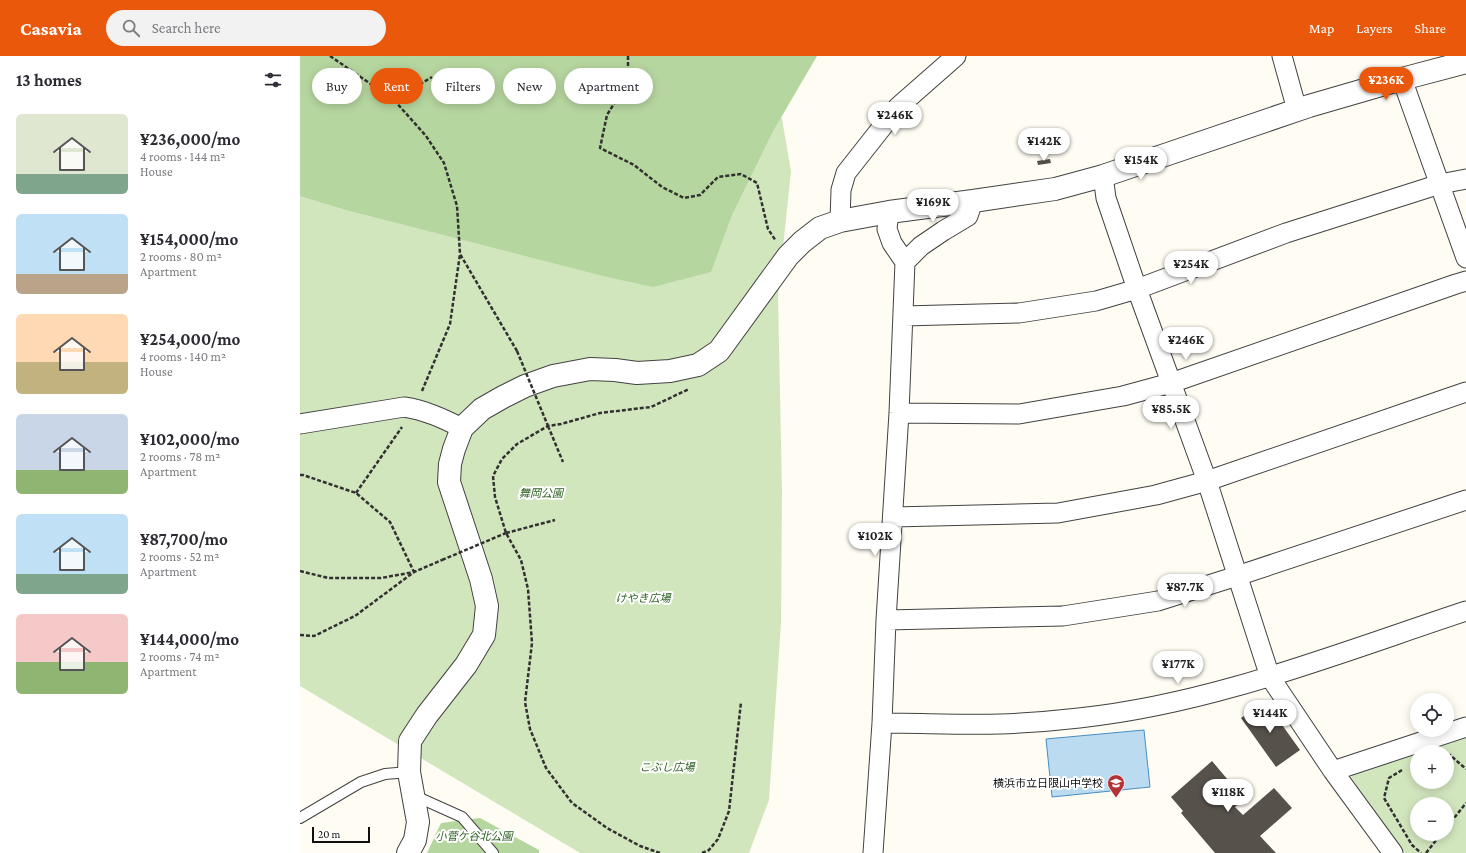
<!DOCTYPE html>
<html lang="en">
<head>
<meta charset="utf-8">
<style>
  body { margin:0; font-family:"Crimson Pro","Noto Sans JP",serif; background:#f2f2f3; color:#2b2b33; height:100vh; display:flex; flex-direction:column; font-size:15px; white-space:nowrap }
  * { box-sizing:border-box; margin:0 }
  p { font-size:13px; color:#7c7c81 }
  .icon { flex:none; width:22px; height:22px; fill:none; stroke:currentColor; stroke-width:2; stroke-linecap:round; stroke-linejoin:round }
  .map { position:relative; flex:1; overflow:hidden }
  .side { display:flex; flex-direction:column; background:#fff; width:300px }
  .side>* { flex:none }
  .guide { position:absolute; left:12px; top:12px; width:380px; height:36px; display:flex; gap:8px }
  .tools { position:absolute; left:1110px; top:637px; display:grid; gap:8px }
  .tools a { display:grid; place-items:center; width:44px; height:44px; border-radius:50%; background:#fff; box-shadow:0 2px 10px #0003; font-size:20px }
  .scale { position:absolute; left:12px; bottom:10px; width:58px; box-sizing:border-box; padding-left:4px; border:2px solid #0f0f0f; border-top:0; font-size:11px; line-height:14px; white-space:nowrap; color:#0f0f0f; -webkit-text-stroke:3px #fff; paint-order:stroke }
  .price { position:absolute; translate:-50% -34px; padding:0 9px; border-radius:14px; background:#fff; color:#222; font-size:13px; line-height:26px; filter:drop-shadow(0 1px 2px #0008) }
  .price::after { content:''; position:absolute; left:50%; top:24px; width:12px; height:9px; margin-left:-6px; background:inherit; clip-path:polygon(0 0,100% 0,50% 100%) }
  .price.on { background:#ea580c; color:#fff }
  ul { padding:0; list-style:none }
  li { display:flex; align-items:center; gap:12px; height:100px; padding:0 16px }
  li span { display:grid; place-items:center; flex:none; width:112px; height:80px; border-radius:6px; color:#555 }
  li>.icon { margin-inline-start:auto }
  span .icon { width:48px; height:48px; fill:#fffc; stroke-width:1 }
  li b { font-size:17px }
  h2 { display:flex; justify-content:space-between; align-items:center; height:48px; padding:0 16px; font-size:17px }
  .chip { padding:0 14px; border-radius:18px; background:#fff; box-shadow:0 2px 10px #0003; font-size:14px; line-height:36px }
  .chip.on { background:#ea580c; color:#fff }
  header { display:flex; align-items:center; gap:24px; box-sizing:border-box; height:56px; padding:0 20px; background:#ea580c; color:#fff }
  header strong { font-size:19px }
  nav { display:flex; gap:22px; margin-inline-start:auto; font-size:14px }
  .search { width:280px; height:36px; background:#f2f2f3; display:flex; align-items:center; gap:10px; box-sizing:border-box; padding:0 14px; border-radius:22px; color:#7c7c81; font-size:15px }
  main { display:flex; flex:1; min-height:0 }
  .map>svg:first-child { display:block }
  .green { fill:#d2e6be; fill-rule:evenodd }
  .forest { fill:#b6d69f }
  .water { fill:#bbdbf1; stroke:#488dc2 }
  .building { fill:#57514c }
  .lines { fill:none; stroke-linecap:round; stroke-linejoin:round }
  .service-casing { stroke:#424242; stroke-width:12 }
  .minor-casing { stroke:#424242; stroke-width:21 }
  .tertiary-casing { stroke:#424242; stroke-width:24 }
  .path { stroke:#313131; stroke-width:2.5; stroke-dasharray:4 2; stroke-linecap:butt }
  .service { stroke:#fff; stroke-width:10 }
  .minor { stroke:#fff; stroke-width:19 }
  .tertiary { stroke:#fff; stroke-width:22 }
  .path-bridge { stroke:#313131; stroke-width:2.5; stroke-dasharray:4 2; stroke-linecap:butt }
  .labels { text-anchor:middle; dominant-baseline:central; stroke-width:4; stroke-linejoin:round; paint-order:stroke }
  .park-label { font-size:11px; font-style:italic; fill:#2f6224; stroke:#fff }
  .poi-label { font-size:11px; fill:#0f0f0f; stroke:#fff; text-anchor:end }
</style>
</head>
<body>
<header>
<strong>Casavia</strong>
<div class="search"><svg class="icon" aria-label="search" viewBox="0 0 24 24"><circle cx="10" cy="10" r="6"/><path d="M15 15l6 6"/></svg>Search here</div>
<nav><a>Map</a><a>Layers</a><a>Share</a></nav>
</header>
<main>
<section class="side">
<h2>13 homes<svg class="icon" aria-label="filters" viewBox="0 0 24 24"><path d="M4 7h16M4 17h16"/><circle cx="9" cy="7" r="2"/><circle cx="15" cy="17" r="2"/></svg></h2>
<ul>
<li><span style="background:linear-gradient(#dfe7d0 75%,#7fa58c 0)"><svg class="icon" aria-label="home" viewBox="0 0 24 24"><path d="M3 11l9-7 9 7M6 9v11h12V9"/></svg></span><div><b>¥236,000/mo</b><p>4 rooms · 144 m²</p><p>House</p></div></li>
<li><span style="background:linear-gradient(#bfe0f5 75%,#b9a48a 0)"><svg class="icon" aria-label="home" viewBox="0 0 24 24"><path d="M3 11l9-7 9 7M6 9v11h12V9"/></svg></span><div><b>¥154,000/mo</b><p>2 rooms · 80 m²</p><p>Apartment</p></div></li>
<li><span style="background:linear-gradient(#ffd9b3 60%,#c2b280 0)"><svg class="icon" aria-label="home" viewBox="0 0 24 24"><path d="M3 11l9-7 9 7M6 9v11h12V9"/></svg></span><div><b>¥254,000/mo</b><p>4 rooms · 140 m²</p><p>House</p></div></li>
<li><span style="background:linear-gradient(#c9d6e8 70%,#8fb573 0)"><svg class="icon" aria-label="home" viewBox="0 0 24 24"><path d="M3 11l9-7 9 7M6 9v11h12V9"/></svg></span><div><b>¥102,000/mo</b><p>2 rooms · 78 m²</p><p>Apartment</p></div></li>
<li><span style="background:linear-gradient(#bfe0f5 75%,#7fa58c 0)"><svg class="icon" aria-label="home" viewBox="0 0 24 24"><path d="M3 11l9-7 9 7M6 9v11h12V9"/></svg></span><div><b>¥87,700/mo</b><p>2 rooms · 52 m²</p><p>Apartment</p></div></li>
<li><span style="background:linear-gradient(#f6c9c9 60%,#8fb573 0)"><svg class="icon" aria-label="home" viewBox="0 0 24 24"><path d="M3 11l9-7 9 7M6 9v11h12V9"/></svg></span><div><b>¥144,000/mo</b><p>2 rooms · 74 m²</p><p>Apartment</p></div></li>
</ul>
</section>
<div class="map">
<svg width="1166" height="797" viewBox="0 0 1166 797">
  <rect width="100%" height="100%" fill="#fefcf3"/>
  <!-- green -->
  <path class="green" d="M0,0H471L491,115L478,240L482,436L481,567L469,744L449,797H280L0,630Z
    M1166,677V797H1105L1051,721L1054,714ZM1117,696H1147V726H1117ZM1117,748H1147V778H1117Z"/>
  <!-- forest -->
  <path class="forest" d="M0,0H517L472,77L432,159L411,216L353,231L307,221L46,154L0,140Z
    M180,762L239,794V797H127L141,767Z"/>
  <!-- water -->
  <path class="water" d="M844,674L850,731L752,741L746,683Z"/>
  <!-- building -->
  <path class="building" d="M750,103L751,107L738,109L737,105Z
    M965,645L1000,694L976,711L941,662Z
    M912,705L944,743L935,751L943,759L974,732L992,752L960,780L976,797H915L881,757L883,755L871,741Z"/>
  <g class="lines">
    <!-- service casing -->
    <g class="service-casing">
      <path id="service" d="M113,739L162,761L193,797
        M0,762L61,726L85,718L109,716"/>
    </g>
    <!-- minor casing -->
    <g class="minor-casing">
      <path id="minor" d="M982,0L997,54
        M1102,23L1166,202
        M803,120L806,142L837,233L907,425L970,621L1033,715L1093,797
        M540,165L541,134L546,117L598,51L656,0
        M605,206L621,190L643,175L668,160L673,145
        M603,260L719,257L796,245L837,233L986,177L1140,128L1166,123
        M599,357L719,358L823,340L871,327L1156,228L1166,225
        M0,368L104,351C125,354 144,363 162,372
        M593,461L758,457L856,439L907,425L1166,336
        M586,564L763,560L858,545L937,520L1166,444
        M582,667C621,667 661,669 700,668C726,667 753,665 779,662C912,648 1039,597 1166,555
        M1033,715L1166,671
        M573,797L582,667L586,564L599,357L605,206L592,187L587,173L589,156"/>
    </g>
    <!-- tertiary casing -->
    <g class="tertiary-casing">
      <path id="tertiary" d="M108,797L115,784L118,766L109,716L110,685L127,659L166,609L184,579L187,550L181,523L149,426L150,408L154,393L162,372L182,353L203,341L225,330L253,320L290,313L315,314L337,317L370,315L398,309L419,295L488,200L502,186L520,172L540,165L589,156L673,145L755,133L803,120L1009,50L1102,23L1166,6"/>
    </g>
    <!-- path -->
    <path class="path" d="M30,0L94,44L126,80L144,107L157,150L160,198L217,295
      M328,0V25L307,59L300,92L334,109L362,131L384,142L400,139L418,121L441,118L457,127L468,173L476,185
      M94,44L132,21
      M122,335L150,268L160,198
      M248,370L263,406
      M0,419H3L56,437L90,466L114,516
      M56,437L102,371
      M206,477L255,464
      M0,515L28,522H81L114,516
      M0,579L14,580L55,560L114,516L142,504
      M1147,700L1150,699L1166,713
      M1102,714L1089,722L1084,742L1112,789L1121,797
      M1147,771L1166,747
      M360,797L340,790L307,772L272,747L246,712L230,673L225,646L232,587L228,533L221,504L206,477L195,441L193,420L202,403L217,388L248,370L261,368L300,357L351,351L389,333
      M402,797L409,794L418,783L429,755L441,646
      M1126,797L1141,778"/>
    <!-- service -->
    <use href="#service" class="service"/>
    <!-- minor -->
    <use href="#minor" class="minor"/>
    <!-- tertiary -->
    <use href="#tertiary" class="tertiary"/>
    <!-- path-bridge -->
    <path class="path-bridge" d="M217,295L248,370
      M142,504L206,477"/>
  </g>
  <!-- icons -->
  <defs>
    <g id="school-pin" transform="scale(0.9)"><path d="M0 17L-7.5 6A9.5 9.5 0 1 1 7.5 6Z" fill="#b43234" stroke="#fff"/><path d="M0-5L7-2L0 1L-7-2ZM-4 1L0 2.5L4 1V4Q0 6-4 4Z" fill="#fff"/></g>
  </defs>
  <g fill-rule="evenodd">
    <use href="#school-pin" x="816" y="727"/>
  </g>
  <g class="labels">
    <!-- park labels -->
    <g class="park-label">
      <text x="241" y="437">舞岡公園</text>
      <text x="343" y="542">けやき広場</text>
      <text x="367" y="711">こぶし広場</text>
      <text x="174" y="780">小菅ケ谷北公園</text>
    </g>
    <!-- poi labels -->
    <g class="poi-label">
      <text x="803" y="727">横浜市立日限山中学校</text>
    </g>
  </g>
</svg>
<div class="tools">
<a><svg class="icon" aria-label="locate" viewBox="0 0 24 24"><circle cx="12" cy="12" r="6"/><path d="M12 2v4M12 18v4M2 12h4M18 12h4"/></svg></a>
<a>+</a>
<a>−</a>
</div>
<div class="scale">20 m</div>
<b class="price on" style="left:1086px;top:45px">¥236K</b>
<b class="price" style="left:595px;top:80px">¥246K</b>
<b class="price" style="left:744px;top:106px">¥142K</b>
<b class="price" style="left:841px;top:125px">¥154K</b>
<b class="price" style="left:633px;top:167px">¥169K</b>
<b class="price" style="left:891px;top:229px">¥254K</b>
<b class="price" style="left:886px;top:305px">¥246K</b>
<b class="price" style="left:871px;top:374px">¥85.5K</b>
<b class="price" style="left:575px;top:501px">¥102K</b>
<b class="price" style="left:885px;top:552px">¥87.7K</b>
<b class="price" style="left:878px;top:629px">¥177K</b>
<b class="price" style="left:970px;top:678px">¥144K</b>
<b class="price" style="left:928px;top:757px">¥118K</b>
<div class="guide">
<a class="chip">Buy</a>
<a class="chip on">Rent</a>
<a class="chip">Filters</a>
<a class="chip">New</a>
<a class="chip">Apartment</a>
</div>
</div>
</main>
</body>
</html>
